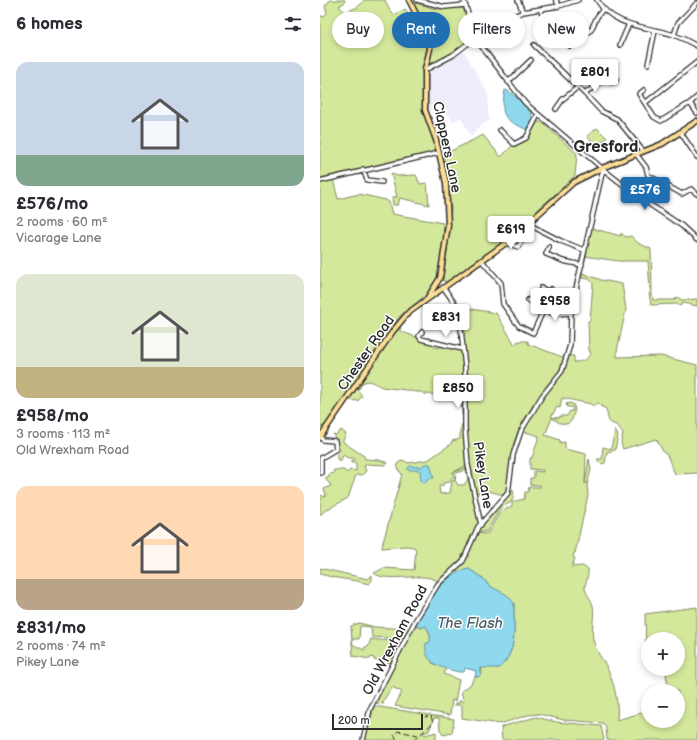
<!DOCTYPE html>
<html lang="en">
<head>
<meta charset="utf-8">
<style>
  body { margin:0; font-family:"Balsamiq Sans",sans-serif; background:#f2f2f3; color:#2b2b33; height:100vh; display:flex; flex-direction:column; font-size:15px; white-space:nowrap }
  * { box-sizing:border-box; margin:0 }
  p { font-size:13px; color:#7c7c81 }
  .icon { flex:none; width:22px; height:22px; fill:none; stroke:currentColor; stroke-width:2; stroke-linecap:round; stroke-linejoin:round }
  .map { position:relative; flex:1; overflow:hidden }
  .drawer { display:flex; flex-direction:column; background:#fff; width:320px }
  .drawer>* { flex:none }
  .banner { position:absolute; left:12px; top:12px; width:305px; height:36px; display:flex; gap:8px }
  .fabs { position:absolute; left:321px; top:632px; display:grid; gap:8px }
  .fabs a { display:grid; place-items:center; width:44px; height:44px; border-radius:50%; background:#fff; box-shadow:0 2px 6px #0003; font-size:20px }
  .scale { position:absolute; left:12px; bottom:10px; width:91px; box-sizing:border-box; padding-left:4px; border:2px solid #2b2b2b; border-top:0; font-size:11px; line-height:14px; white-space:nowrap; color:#2b2b2b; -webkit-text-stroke:3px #fff; paint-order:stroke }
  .price { position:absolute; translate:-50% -34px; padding:0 9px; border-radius:4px; background:#fff; color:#222; font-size:13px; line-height:26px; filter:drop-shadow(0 1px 2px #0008) }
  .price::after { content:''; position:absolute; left:50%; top:24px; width:12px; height:9px; margin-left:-6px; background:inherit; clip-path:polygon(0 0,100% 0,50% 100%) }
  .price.current { background:#1f6fb2; color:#fff }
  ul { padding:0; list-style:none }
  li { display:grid; align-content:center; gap:8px; height:212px; padding:0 16px }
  li span { display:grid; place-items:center; height:124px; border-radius:12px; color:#555 }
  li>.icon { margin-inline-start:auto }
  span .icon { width:72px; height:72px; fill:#fffc; stroke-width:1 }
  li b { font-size:17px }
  h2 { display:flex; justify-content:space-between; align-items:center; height:48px; padding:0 16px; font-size:17px }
  .pill { padding:0 14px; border-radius:18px; background:#fff; box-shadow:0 2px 6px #0003; font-size:14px; line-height:36px }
  .pill.current { background:#1f6fb2; color:#fff }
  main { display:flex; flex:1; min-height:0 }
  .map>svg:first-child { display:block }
  .built { fill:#efecfb }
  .green { fill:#d4e89c; stroke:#808a64 }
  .water { fill:#8ed9ee; stroke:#6693a0 }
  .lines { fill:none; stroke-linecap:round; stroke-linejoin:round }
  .minor-casing { stroke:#2b2b2b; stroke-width:6 }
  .major-casing { stroke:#2b2b2b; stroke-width:7 }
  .minor { stroke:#fff; stroke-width:3.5 }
  .major { stroke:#fcde96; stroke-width:4 }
  .rail { stroke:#2b2b2b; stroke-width:1; stroke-dasharray:6 3; stroke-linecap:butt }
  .labels { text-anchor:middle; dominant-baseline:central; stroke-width:3; stroke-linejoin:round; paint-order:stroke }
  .street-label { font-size:14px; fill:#2b2b2b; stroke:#fff }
  .water-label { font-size:15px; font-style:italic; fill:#495f66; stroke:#fff }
  .quarter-label { font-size:16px; font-weight:bold; fill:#2b2b2b; stroke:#fff }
</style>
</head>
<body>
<main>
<section class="drawer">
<h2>6 homes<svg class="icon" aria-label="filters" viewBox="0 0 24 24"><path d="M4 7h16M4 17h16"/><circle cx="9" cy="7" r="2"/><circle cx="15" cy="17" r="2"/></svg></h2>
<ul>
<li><span style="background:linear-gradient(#c9d6e8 75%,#7fa58c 0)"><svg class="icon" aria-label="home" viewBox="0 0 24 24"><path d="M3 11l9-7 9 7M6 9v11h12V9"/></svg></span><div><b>£576/mo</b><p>2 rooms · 60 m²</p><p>Vicarage Lane</p></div></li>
<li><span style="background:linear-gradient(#dfe7d0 75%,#c2b280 0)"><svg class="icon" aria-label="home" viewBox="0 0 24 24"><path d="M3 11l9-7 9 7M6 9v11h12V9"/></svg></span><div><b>£958/mo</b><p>3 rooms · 113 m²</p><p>Old Wrexham Road</p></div></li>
<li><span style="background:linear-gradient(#ffd9b3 75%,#b9a48a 0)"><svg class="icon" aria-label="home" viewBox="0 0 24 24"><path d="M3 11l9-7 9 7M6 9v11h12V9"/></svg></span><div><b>£831/mo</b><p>2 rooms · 74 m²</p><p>Pikey Lane</p></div></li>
</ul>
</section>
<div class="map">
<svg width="377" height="740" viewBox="0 0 377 740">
  <rect width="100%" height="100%" fill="#fff"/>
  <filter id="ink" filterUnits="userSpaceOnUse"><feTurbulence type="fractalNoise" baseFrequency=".025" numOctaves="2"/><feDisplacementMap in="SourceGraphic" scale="8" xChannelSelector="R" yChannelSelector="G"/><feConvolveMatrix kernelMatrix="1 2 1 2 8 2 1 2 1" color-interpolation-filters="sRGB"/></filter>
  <g filter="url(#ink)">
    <!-- built -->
    <path class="built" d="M143,50L168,94V114L170,120L160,126L151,137L141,117L133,122L123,104L109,111L107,100V72L118,67Z"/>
    <!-- green -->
    <path class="green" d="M10,0H25L24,3L19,6L25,13C32,8 39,9 44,0H65L70,11L74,15L85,9L93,22L100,24L108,44L102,68L104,113L115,143V148L113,152L0,178V15L3,17L7,13L5,6Z
      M96,3L116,9L143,8L153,33C151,46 119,60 109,66C107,58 114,50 112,41C108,28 98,17 94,5Z
      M215,122H222L257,154L255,176L174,250L128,282L123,281L122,278L131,209L123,155L163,135L181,157L194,144L206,138Z
      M277,128L287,138L276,146L267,136Z
      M71,173L77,176L96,175L100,184L107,183L109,205L80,198L78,205H73L72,197H77Z
      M13,179L18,199L39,194L66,200L69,202L72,214L123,223L124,237L117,282L112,290L79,317L10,421L0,428V182Z
      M271,228L301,236V233L306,237L311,236L318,243L331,249L332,292L330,290L328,261H298L265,256Z
      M262,273L281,280L302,284L306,309L297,351V357L341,356L377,365V473L355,474L347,455L344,453L336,439L303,449L301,443L303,433L298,426L289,422L286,409L280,406L281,404L279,403L273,406L271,404L242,398L240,408L237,407L231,417L239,418L240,416H247L250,411H253L252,407H247L246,404L249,403L253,404L255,409L252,420L247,424L240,423L232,418L225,435L240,440V443L245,442V449L266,454L265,484L269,459L271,470L267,485L268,495L255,553H254L253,557L255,558L252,567L262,566L268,569C269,575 266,580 265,587C265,594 272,599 273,606C275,615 271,628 273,639C275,649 280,656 285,664C294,681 299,702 297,720L328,711V721H358V691H349L345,669H358V639H328V655L326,656L325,614L377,607V740H287L286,728L283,723L244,720L219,714L208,715L180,724L142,718V705H134L135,703H139L140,700L144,702L141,691L150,685L155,677H157L162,673L161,667L179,668C199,650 193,627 194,603L168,585L165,580L149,569C119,574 111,603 101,628L106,626L110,634L111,641L109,643L112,663L126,668L124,674L139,680L135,701L132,700L130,715L75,706L82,692L72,687L63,701L64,704L54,703L90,631L119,585L144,561L156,532L193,490L194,497L190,503L183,506L178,512L167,531L159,533L163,534L168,533L180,512L192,506V502L204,499L205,492H208L209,487H220V485H210V478H214V471L223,472V470L210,469V458H212L219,436L202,431L218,404L215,402C204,419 194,435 191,456C189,469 191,483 184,495L168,491L156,493L148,456L145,458L147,465L132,473L147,467V469C139,473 133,472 130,482L123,483V486H119L120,494L130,493L132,481L135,480L134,477L136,475L135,480L138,485H144L148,479L146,472H148L158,508V525L151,536L142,558L118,582C106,570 66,584 54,573L64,568L94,570L96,550L94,547L86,546L62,548V546L82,474L79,471L77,464L83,460L88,463L108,460L131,444L132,441L140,439V431L142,424L147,425V419L144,421C141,416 141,403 143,397L148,395L147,392L134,396L105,394L101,392H96C85,389 74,389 62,387C60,386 53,382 48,381L42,383L40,388L37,389L42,396L38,401L28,400L81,324L80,331L114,344V347L119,348L120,346L141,351L143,363L139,307L176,313L195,345L198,341H208V344L245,358L239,371L225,388L230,389L244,372L249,356H254V362C262,362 268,360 271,352L269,351L268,321H270L273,283L269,279L262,278Z
      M329,293H332L333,300H354L357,297L362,300L377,299V306L363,303L360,306L356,304L331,305Z
      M21,430L26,434L23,440V442L44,456L45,459L59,460L68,463L65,465L46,464L44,466L46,471L42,475H36L28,498L6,510L0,515V500L2,499L0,498V495L5,497L6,494L4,489L11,486L5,478L9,477L8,475L14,473L13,471L14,470H24L27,473L30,470L36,471V463H31V461L35,460L34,458H28L23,455L21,461L17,459V453L20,450L13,434L16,435Z
      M295,430L298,436L295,450L287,452L285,463L281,464L277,459H282L283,447L291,449Z
      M0,568L48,579L52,575V580L49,584C33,579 15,579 0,574Z
      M39,623L55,627L88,629L83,639L52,637L51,627L40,626L39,639H33L32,644L44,650L45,647H48L51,639L80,642L81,644L72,663L54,660V658L51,657L50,659L33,656L31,626Z
      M54,706L134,719L132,733L123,735L120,730L119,718H114L109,731L103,733L105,735L116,732V740H45Z
      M216,717L236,722L281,726L284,740H182L181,727Z"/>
    <!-- water -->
    <path class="water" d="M185,90C190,90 208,108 211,113C214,119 211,126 209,131C185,119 179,119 185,90Z
      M105,464H110L114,478H110L105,483L101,481L100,470H88V468L90,466L101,467Z
      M149,569L165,580L168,585L187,595L194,603C193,627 199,650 179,668H161L160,670L162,675L157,677H155L156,671L145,668L144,672H139C122,668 103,664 106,643H109L110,641V634L106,626L101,628L95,625C107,603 122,573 149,569Z"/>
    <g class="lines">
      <!-- minor casing -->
      <g class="minor-casing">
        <path id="minor" d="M97,0L125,7L145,5
          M144,0L155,38L205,103L283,169L317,196L362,226L377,240
          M198,0L203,12
          M236,0L239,6
          M277,0C294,28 327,26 354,35C362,38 370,42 377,46
          M221,10L224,21L237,28L250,46
          M265,30L268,32L271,30L277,17L283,9
          M154,33L203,12L239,6L258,0
          M354,35L358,23L377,3
          M214,45L265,94L281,111L297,119L323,151
          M300,45L309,24
          M328,64L335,31
          M105,70L133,55L155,38
          M188,82L211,60
          M324,90L319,94L334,117L341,121L370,103
          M265,94L283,79L292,82L296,80L292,73L282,65L280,70L283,79
          M377,97L370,103L377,113
          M325,103L377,62
          M236,109L243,99L258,87
          M180,130L194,144L206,138L218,115
          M361,133L377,157
          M316,154L326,167L328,175L362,194L371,189L377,194
          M43,169L47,180L62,182
          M0,181L119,153
          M208,224L241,241L264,250
          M186,243L198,247L207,232
          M229,247L226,254L243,261L262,265
          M162,261L181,283L183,304L195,321L199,326L213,333L224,309L208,300
          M124,288L137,307L141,329L145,368V429L148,465L161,525
          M221,288L227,291L231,289
          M224,309L227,291
          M223,310L235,314L251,313
          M102,332L99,336L101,339L142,349
          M0,437L3,440L15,441L16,449L1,458V473
          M43,740L50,709L95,621L118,584L143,561L158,527L188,493L193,455L201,431L222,396L242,371L250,345L251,313L255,293L283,169"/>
      </g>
      <!-- major casing -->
      <g class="major-casing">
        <path id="major" d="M89,0L109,40L110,49L105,70V110L116,140L126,183L128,225L120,278L108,297
          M0,437L73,331L88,313L186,243L254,182L282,168L342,144L377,121"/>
      </g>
      <!-- minor -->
      <use href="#minor" class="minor"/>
      <!-- major -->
      <use href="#major" class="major"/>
      <!-- rail -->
      <path class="rail" d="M77,740L74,735L78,731L98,735
        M94,740L113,723L111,716L105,717"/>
    </g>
  </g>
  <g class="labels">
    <!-- street labels -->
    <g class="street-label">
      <text transform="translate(127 147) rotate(78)">Clappers Lane</text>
      <text transform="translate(46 353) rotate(-55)">Chester Road</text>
      <text transform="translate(163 475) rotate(81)">Pikey Lane</text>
      <text transform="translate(75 640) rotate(-62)">Old Wrexham Road</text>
    </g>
    <!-- water labels -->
    <g class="water-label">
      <text x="150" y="623">The Flash</text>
    </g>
    <!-- quarter labels -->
    <g class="quarter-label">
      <text x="286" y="147">Gresford</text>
    </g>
  </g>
</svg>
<div class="fabs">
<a>+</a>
<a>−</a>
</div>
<div class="scale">200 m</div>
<b class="price" style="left:275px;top:93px">£801</b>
<b class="price current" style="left:325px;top:211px">£576</b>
<b class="price" style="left:191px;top:250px">£619</b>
<b class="price" style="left:235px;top:322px">£958</b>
<b class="price" style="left:126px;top:338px">£831</b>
<b class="price" style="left:138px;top:409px">£850</b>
<div class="banner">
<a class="pill">Buy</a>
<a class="pill current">Rent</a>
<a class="pill">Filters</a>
<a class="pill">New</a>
</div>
</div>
</main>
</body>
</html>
